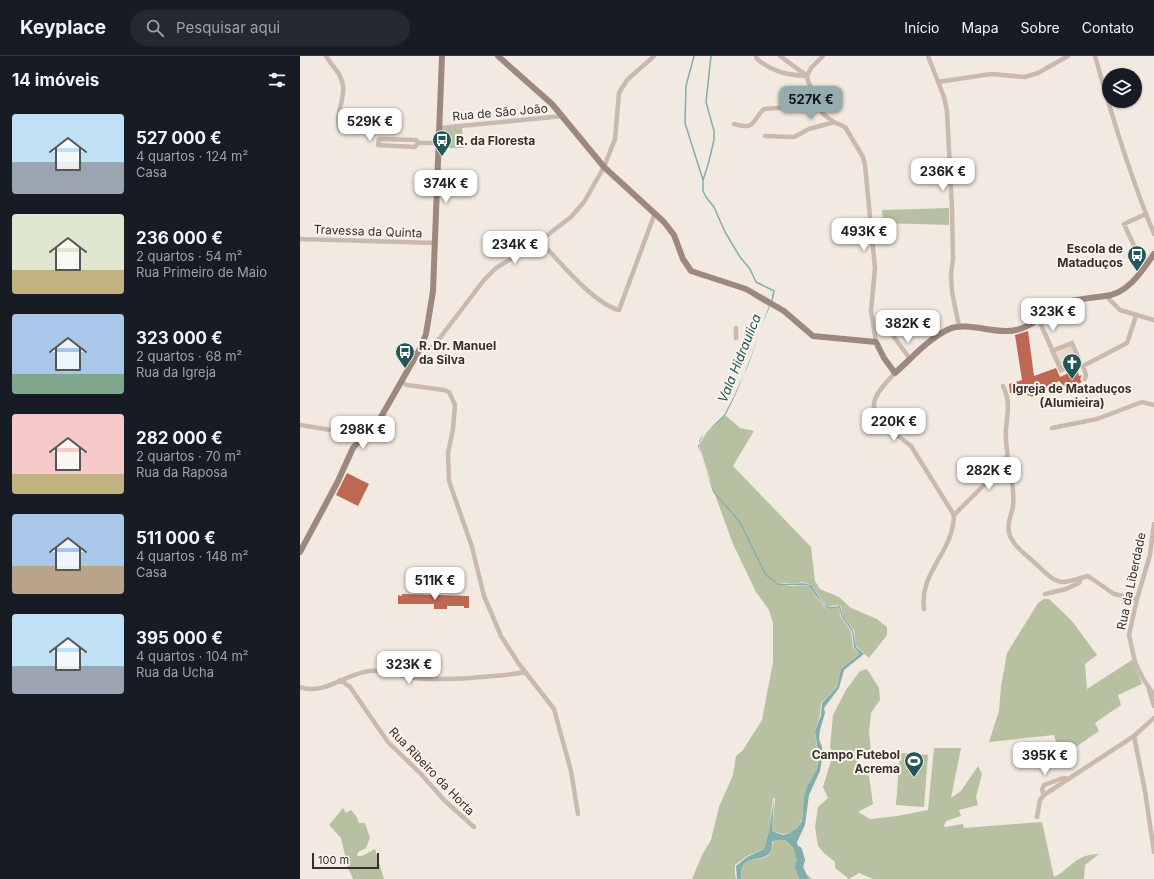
<!DOCTYPE html>
<html lang="pt">
<head>
<meta charset="utf-8">
<style>
  body { margin:0; font-family:Inter,sans-serif; background:#242831; color:#f1f3f6; height:100vh; display:flex; flex-direction:column; font-size:15px; white-space:nowrap }
  * { box-sizing:border-box; margin:0 }
  p { font-size:13px; color:#9ea1a6 }
  .icon { flex:none; width:22px; height:22px; fill:none; stroke:currentColor; stroke-width:2; stroke-linecap:round; stroke-linejoin:round }
  .map { position:relative; flex:1; overflow:hidden }
  .details { display:flex; flex-direction:column; background:#171b24; width:300px }
  .details>* { flex:none }
  .fabs { position:absolute; left:802px; top:12px; display:grid; gap:8px }
  .fabs a { display:grid; place-items:center; width:40px; height:40px; border-radius:50%; background:#171b24; box-shadow:0 1px 3px #0004; font-size:20px }
  .scale { position:absolute; left:12px; bottom:10px; width:67px; box-sizing:border-box; padding-left:4px; border:2px solid #382f2b; border-top:0; font-size:11px; line-height:14px; white-space:nowrap; color:#382f2b; -webkit-text-stroke:3px #f9f3ed; paint-order:stroke }
  .price { position:absolute; translate:-50% -34px; padding:0 9px; border-radius:8px; background:#fff; color:#222; font-size:13px; line-height:26px; filter:drop-shadow(0 1px 2px #0008) }
  .price::after { content:''; position:absolute; left:50%; top:24px; width:12px; height:9px; margin-left:-6px; background:inherit; clip-path:polygon(0 0,100% 0,50% 100%) }
  .price.active { background:#94acae; color:#111 }
  ul { padding:0; list-style:none }
  li { display:flex; align-items:center; gap:12px; height:100px; padding:0 12px }
  li span { display:grid; place-items:center; flex:none; width:112px; height:80px; border-radius:4px; color:#555 }
  li>.icon { margin-inline-start:auto }
  span .icon { width:48px; height:48px; fill:#fffc; stroke-width:1 }
  li b { font-size:17px }
  h2 { display:flex; justify-content:space-between; align-items:center; height:48px; padding:0 12px; font-size:17px }
  header { display:flex; align-items:center; gap:24px; box-sizing:border-box; height:56px; padding:0 20px; background:#171b24; border-bottom:1px solid #363941 }
  header strong { font-size:19px }
  nav { display:flex; gap:22px; margin-inline-start:auto; font-size:14px }
  .search { width:280px; height:36px; background:#242831; display:flex; align-items:center; gap:10px; box-sizing:border-box; padding:0 14px; border-radius:22px; color:#9ea1a6; font-size:15px }
  main { display:flex; flex:1; min-height:0 }
  .map>svg:first-child { display:block }
  .green { fill:#b7c0a1 }
  .plaza { fill:#e9d9c9 }
  .water { fill:#82adad }
  .lines { fill:none; stroke-linecap:round; stroke-linejoin:round }
  .stream { stroke:#82adad; stroke-width:1.5 }
  .river { stroke:#82adad; stroke-width:8 }
  .building { fill:#be6853 }
  .street { stroke:#cab9ad; stroke-width:4.5 }
  .secondary { stroke:#9d887e; stroke-width:6 }
  .labels { text-anchor:middle; dominant-baseline:central; stroke-width:4; stroke-linejoin:round; paint-order:stroke }
  .street-label { font-size:12px; fill:#382f2b; stroke:#f9f3ed }
  .poi-label { font-size:12px; font-weight:bold; fill:#382f2b; stroke:#f9f3ed; text-anchor:start }
  .water-label { font-size:13px; font-style:italic; fill:#235657; stroke:#f9f3ed }
</style>
</head>
<body>
<header>
<strong>Keyplace</strong>
<div class="search"><svg class="icon" aria-label="search" viewBox="0 0 24 24"><circle cx="10" cy="10" r="6"/><path d="M15 15l6 6"/></svg>Pesquisar aqui</div>
<nav><a>Início</a><a>Mapa</a><a>Sobre</a><a>Contato</a></nav>
</header>
<main>
<section class="details">
<h2>14 imóveis<svg class="icon" aria-label="filters" viewBox="0 0 24 24"><path d="M4 7h16M4 17h16"/><circle cx="9" cy="7" r="2"/><circle cx="15" cy="17" r="2"/></svg></h2>
<ul>
<li><span style="background:linear-gradient(#bfe0f5 60%,#9aa5b1 0)"><svg class="icon" aria-label="home" viewBox="0 0 24 24"><path d="M3 11l9-7 9 7M6 9v11h12V9"/></svg></span><div><b>527 000 €</b><p>4 quartos · 124 m²</p><p>Casa</p></div></li>
<li><span style="background:linear-gradient(#dfe7d0 70%,#c2b280 0)"><svg class="icon" aria-label="home" viewBox="0 0 24 24"><path d="M3 11l9-7 9 7M6 9v11h12V9"/></svg></span><div><b>236 000 €</b><p>2 quartos · 54 m²</p><p>Rua Primeiro de Maio</p></div></li>
<li><span style="background:linear-gradient(#a9c7e8 75%,#7fa58c 0)"><svg class="icon" aria-label="home" viewBox="0 0 24 24"><path d="M3 11l9-7 9 7M6 9v11h12V9"/></svg></span><div><b>323 000 €</b><p>2 quartos · 68 m²</p><p>Rua da Igreja</p></div></li>
<li><span style="background:linear-gradient(#f6c9c9 75%,#c2b280 0)"><svg class="icon" aria-label="home" viewBox="0 0 24 24"><path d="M3 11l9-7 9 7M6 9v11h12V9"/></svg></span><div><b>282 000 €</b><p>2 quartos · 70 m²</p><p>Rua da Raposa</p></div></li>
<li><span style="background:linear-gradient(#a9c7e8 65%,#b9a48a 0)"><svg class="icon" aria-label="home" viewBox="0 0 24 24"><path d="M3 11l9-7 9 7M6 9v11h12V9"/></svg></span><div><b>511 000 €</b><p>4 quartos · 148 m²</p><p>Casa</p></div></li>
<li><span style="background:linear-gradient(#bfe0f5 65%,#9aa5b1 0)"><svg class="icon" aria-label="home" viewBox="0 0 24 24"><path d="M3 11l9-7 9 7M6 9v11h12V9"/></svg></span><div><b>395 000 €</b><p>4 quartos · 104 m²</p><p>Rua da Ucha</p></div></li>
</ul>
</section>
<div class="map">
<svg width="854" height="823" viewBox="0 0 854 823">
  <rect width="100%" height="100%" fill="#f2e9e1"/>
  <!-- green -->
  <path class="green" d="M162,72L164,92H143V75L144,73Z
    M649,152V169L583,167L582,154Z
    M425,359L440,372L454,375L433,410L511,491L515,525L520,533L539,541L551,552L577,563L587,571V579L569,602L556,590L554,574L543,561L541,550C535,548 531,551 526,550L511,529L503,526L495,528L480,527L491,530L508,529L524,551L531,553L539,551L541,562L551,575L553,591L560,598L541,613L537,631L521,647L520,659L515,675L518,702L517,713L507,730L504,740L502,764L497,772L490,777L483,778L472,775L475,743L473,742L469,775L464,793L447,800L435,809V817L436,823H392L402,799L411,784L419,751L433,719L436,700L443,694L462,664L473,606V567L469,554L456,536L433,488L414,436L399,389L407,376Z
    M744,543H749L772,565L797,599L785,608L787,633L832,604L842,628L818,639L821,649L795,667L799,675L761,701L754,679L689,686L699,655L701,630L707,597L738,547Z
    M567,613L579,632L580,644L571,657L569,676L571,695H554L557,703V716L569,720L573,748L558,756L570,763L597,760L628,754L634,692H661L651,742L661,735L678,710L682,718L676,741L678,749L659,754L661,760L646,765L644,769L645,771L663,768L664,772L742,766L754,821C771,813 775,798 799,798L785,809L784,823H573L559,817L549,823L535,812V806L524,797L518,790L515,771L518,751L528,742L523,731L533,698L530,691L533,659L546,634L560,615Z
    M600,697L628,699L624,751L596,749Z
    M43,752L46,757L51,754L56,760L59,767H65L70,782L66,792L58,796L57,800H62L75,793L84,823H53L48,812L41,782L29,769Z
    M478,783C500,787 495,801 505,816C506,818 510,821 512,823H441C438,795 464,810 471,796C472,793 472,789 473,786Z"/>
  <!-- plaza -->
  <path class="plaza" d="M773,284L782,307L760,318L749,293Z"/>
  <!-- water -->
  <path class="water" d="M449,239L470,250C455,286 445,323 426,358C419,369 401,375 399,387C398,396 411,428 415,437L419,441L440,465L466,518L478,528H495L503,527L511,529L525,550L531,551L540,550L543,561L553,574L556,591L564,598L544,614L539,632L524,652L525,657L520,674L519,683L522,691V703L520,715L509,739L505,769L497,786L501,804C494,793 488,778 472,786C472,788 472,793 471,795C464,809 438,795 441,823H437L436,810L447,801L464,793L469,775L474,743L472,775L483,779L490,777L497,772L502,765L504,740L507,730L517,713L519,702L515,675L521,659L522,647L537,631L541,613L560,598L554,591L552,575L542,562L539,551L531,553L525,551L508,529H478L465,519L439,466L413,436L398,390L403,379L424,359L433,342L448,310L469,250Z"/>
  <g class="lines">
    <!-- stream -->
    <path class="stream" d="M394,0L386,30L385,67L403,124V135L406,141L414,151L425,176L440,201L450,213L456,226L474,235L472,244
      M403,124L408,109L414,84V75L406,46L411,0"/>
    <!-- river -->
    <path class="river" d="M498,794L501,804L499,811L504,823"/>
  </g>
  <!-- building -->
  <path class="building" d="M728,275L734,320L756,312L760,321L777,313L779,320L782,319L780,323L782,326L767,333L759,325L734,341L720,337H710L709,328L722,324L715,279Z
    M47,417L69,428L58,450L36,439Z
    M102,538L169,540V552H164V550H147V553H134V548H98V539L102,540Z"/>
  <g class="lines">
    <!-- street -->
    <path class="street" d="M26,0C32,11 41,16 43,30C45,44 34,61 40,74
      M456,0L457,3C473,16 487,19 507,20
      M480,0L506,19
      M628,0L644,41L647,55L652,153L653,203L651,218L652,236L659,270
      M795,0C812,61 830,120 854,178
      M507,20L508,25L523,58L534,66L545,71L563,101L565,109L575,212L571,255L576,286
      M507,20L511,12L523,0
      M638,26L691,18L725,21L738,17L768,0
      M434,68C457,75 452,63 464,53L491,51L516,43
      M140,72L263,60
      M465,80L494,81L509,73L534,66
      M118,87L115,91L78,89L79,83L116,84L118,87H139
      M0,183L135,187
      M240,185C258,204 294,248 319,254L355,157
      M836,194L824,168L846,158
      M806,240L820,254L854,264
      M739,264L761,314L780,306L772,287L752,295
      M595,272L593,277L594,281L610,303
      M436,282V272
      M121,291L127,293L133,291L184,224L196,212L237,187L271,161L284,146L304,111L315,83L319,37L327,24L354,0
      M595,317C578,335 562,351 586,371C594,378 603,383 611,390L654,459
      M785,323L786,319L783,310L827,287L836,260
      M101,326L107,329L144,334L149,336L155,349L153,373L148,397L149,425L172,491L184,540L201,580L219,608L254,653L271,715L278,758
      M703,330C711,346 707,358 706,374C704,400 716,425 713,450C711,461 706,468 710,480C715,491 725,498 735,507C742,513 753,527 764,526C772,525 780,522 788,520L814,538L837,543
      M0,369L37,375L57,374L65,378
      M752,372L797,363L842,346L854,349
      M654,459L692,421L707,400
      M854,468L850,499L837,543L829,579L835,606L842,621L854,639
      M745,538L766,533L779,527L781,522
      M624,553C619,515 653,498 654,459
      M40,624L50,631L88,686L121,718L144,744L174,771
      M0,631C24,640 46,617 70,615C85,613 101,620 115,622C133,624 152,623 170,622C189,620 207,620 225,616
      M849,634L854,650
      M834,680L845,735L854,796
      M744,739L742,734L744,729L763,722L769,723
      M737,761L740,744L744,739L834,680L854,662"/>
    <!-- secondary -->
    <path class="secondary" d="M198,0L252,48L304,111L364,166L374,179L383,203L391,215L446,233L484,255L513,280L576,286L584,302L595,317C612,302 628,283 649,273C668,265 695,279 716,274C735,270 748,253 766,247C778,242 792,242 805,240C828,238 842,215 854,198
      M0,496L37,427L53,392L81,361L121,291L126,278L133,235L142,0"/>
  </g>
  <!-- icons -->
  <defs>
    <g id="bus-pin" transform="scale(1)"><path d="M0 17L-7.5 6A9.5 9.5 0 1 1 7.5 6Z" fill="#235657" stroke="#f9f3ed"/><path d="M-5-6H5V4H4V6H2V4H-2V6H-4V4H-5ZM-3.5-4V0h7V-4ZM-3.5 1.2v1.5H-2V1.2ZM2 1.2v1.5H3.5V1.2Z" fill="#fff"/></g>
    <g id="church-pin" transform="scale(1)"><path d="M0 17L-7.5 6A9.5 9.5 0 1 1 7.5 6Z" fill="#235657" stroke="#f9f3ed"/><path d="M-1.2-6h2.4v3.5h3.3v2.4h-3.3V6h-2.4V-.1h-3.3v-2.4h3.3Z" fill="#fff"/></g>
    <g id="stadium-pin" transform="scale(1)"><path d="M0 17L-7.5 6A9.5 9.5 0 1 1 7.5 6Z" fill="#235657" stroke="#f9f3ed"/><path d="M0-5a6.5 5 0 1 0 0 10a6.5 5 0 1 0 0-10ZM-3.5-1.8h7v3.6h-7Z" fill="#fff"/></g>
  </defs>
  <g fill-rule="evenodd">
    <use href="#bus-pin" x="142" y="84"/>
    <use href="#bus-pin" x="837" y="199"/>
    <use href="#bus-pin" x="105" y="296"/>
    <use href="#church-pin" x="772" y="307"/>
    <use href="#stadium-pin" x="614" y="705"/>
  </g>
  <g class="labels">
    <!-- street labels -->
    <g class="street-label">
      <text transform="translate(200 56) rotate(-5)">Rua de São João</text>
      <text transform="translate(68 175) rotate(2)">Travessa da Quinta</text>
      <text transform="translate(831 525) rotate(-78)">Rua da Liberdade</text>
      <text transform="translate(132 715) rotate(46)">Rua Ribeiro da Horta</text>
    </g>
    <!-- poi labels -->
    <g class="poi-label">
      <text x="156" y="84">R. da Floresta</text>
      <text x="823" y="192" text-anchor="end">Escola de<tspan x="823" dy="14">Mataduços</tspan></text>
      <text x="119" y="289">R. Dr. Manuel<tspan x="119" dy="14">da Silva</tspan></text>
      <text x="772" y="332" text-anchor="middle">Igreja de Mataduços<tspan x="772" dy="14">(Alumieira)</tspan></text>
      <text x="600" y="698" text-anchor="end">Campo Futebol<tspan x="600" dy="14">Acrema</tspan></text>
    </g>
    <!-- water labels -->
    <g class="water-label">
      <text transform="translate(439 302) rotate(-68)">Vala Hidraulica</text>
    </g>
  </g>
</svg>
<div class="fabs">
<a><svg class="icon" aria-label="layers" viewBox="0 0 24 24"><path d="M12 4l9 5-9 5-9-5zM3 14l9 5 9-5"/></svg></a>
</div>
<div class="scale">100 m</div>
<b class="price active" style="left:511px;top:64px">527K €</b>
<b class="price" style="left:70px;top:86px">529K €</b>
<b class="price" style="left:643px;top:136px">236K €</b>
<b class="price" style="left:146px;top:148px">374K €</b>
<b class="price" style="left:564px;top:196px">493K €</b>
<b class="price" style="left:215px;top:209px">234K €</b>
<b class="price" style="left:753px;top:276px">323K €</b>
<b class="price" style="left:608px;top:288px">382K €</b>
<b class="price" style="left:594px;top:386px">220K €</b>
<b class="price" style="left:63px;top:394px">298K €</b>
<b class="price" style="left:689px;top:435px">282K €</b>
<b class="price" style="left:135px;top:545px">511K €</b>
<b class="price" style="left:109px;top:629px">323K €</b>
<b class="price" style="left:745px;top:720px">395K €</b>
</div>
</main>
</body>
</html>
